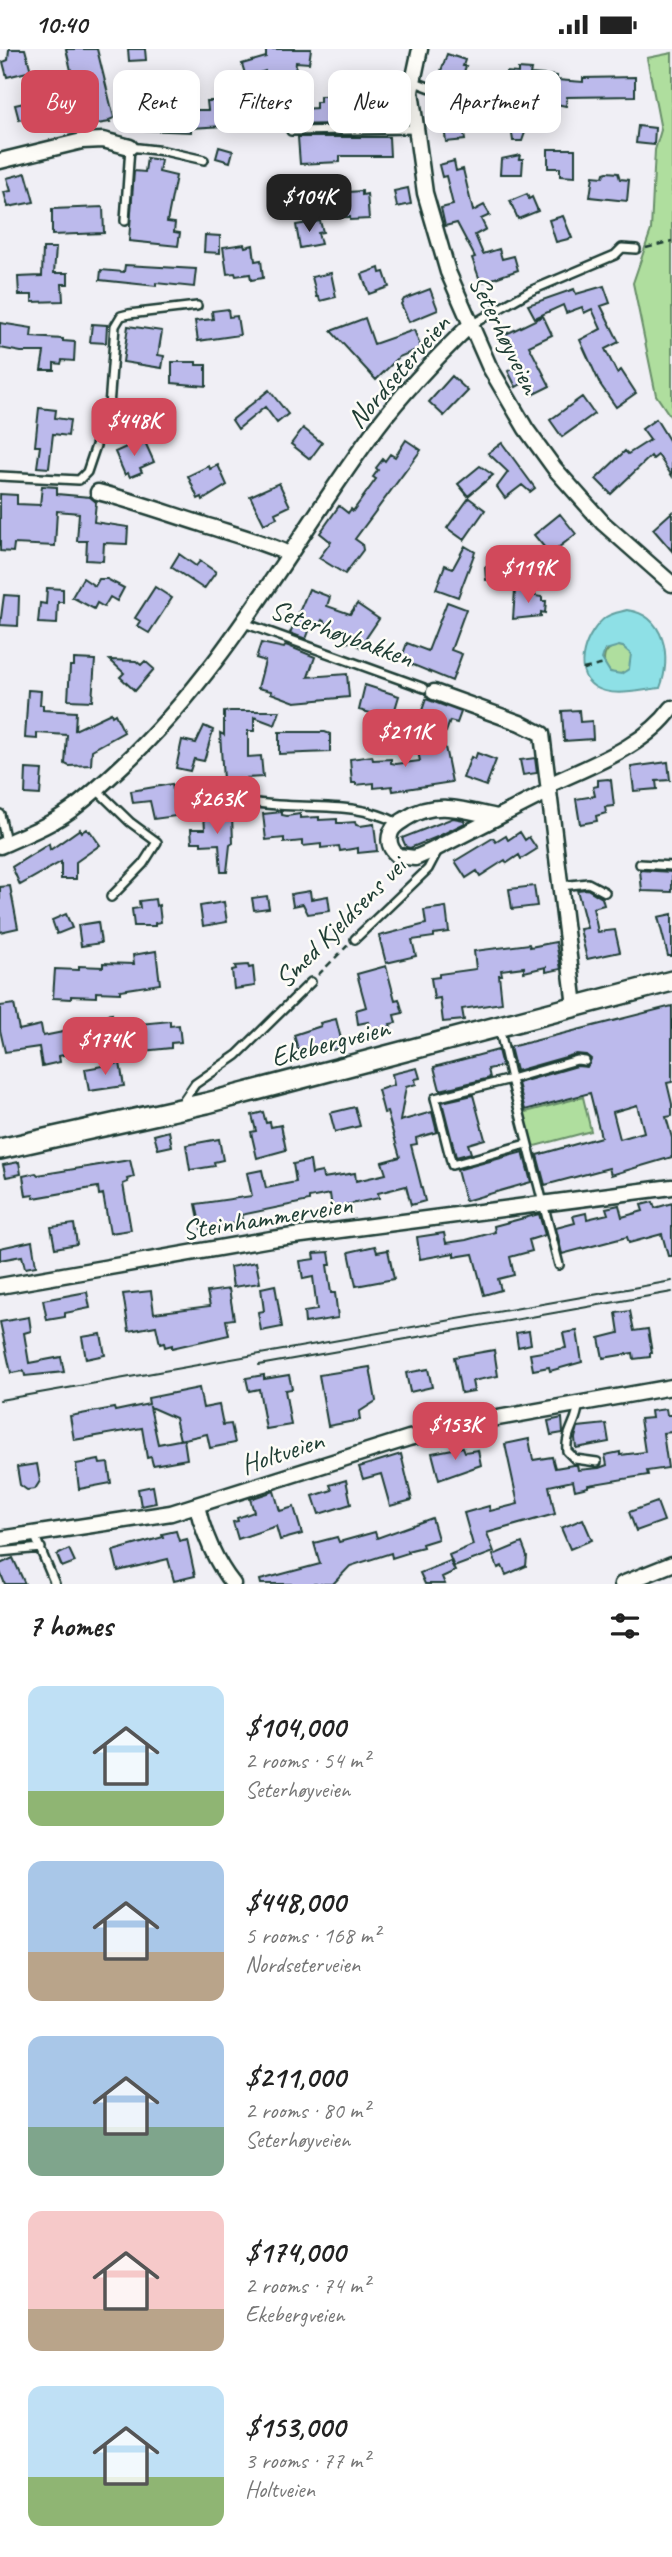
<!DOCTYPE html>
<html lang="en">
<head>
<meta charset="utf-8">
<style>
  body { margin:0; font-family:Caveat,sans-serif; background:#f6f6f6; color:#222; height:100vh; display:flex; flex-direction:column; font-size:26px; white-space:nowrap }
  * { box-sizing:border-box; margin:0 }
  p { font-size:23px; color:#767676 }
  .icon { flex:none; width:38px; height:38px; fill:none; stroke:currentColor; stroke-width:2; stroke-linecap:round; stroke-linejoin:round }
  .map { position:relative; height:1535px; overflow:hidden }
  .panel { display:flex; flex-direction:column; background:#fff; flex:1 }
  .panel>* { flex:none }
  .top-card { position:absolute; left:21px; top:21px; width:630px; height:63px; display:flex; gap:14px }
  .price { position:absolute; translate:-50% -60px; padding:0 16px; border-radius:14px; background:#d1495b; color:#fff; font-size:23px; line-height:46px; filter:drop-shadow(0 2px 4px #0008) }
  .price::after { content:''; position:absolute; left:50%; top:42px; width:21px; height:16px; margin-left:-10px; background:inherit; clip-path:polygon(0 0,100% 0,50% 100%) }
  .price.current { background:#222; color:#fff }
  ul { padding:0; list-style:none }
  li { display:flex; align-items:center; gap:21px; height:175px; padding:0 28px }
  li span { display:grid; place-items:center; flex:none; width:196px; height:140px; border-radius:14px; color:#555 }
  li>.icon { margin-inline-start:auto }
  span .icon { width:84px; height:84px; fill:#fffc; stroke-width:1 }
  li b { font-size:30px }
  h2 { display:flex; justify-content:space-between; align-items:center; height:84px; padding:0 28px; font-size:30px }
  .chip { padding:0 24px; border-radius:14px; background:#fff; box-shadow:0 4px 18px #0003; font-size:24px; line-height:63px }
  .chip.current { background:#d1495b; color:#fff }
  .status { display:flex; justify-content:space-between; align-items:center; height:49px; padding:0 35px; background:#fff; direction:ltr }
  .status svg { height:19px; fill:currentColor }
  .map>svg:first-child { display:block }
  .green { fill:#afde9e; stroke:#678e69; stroke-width:2 }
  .water { fill:#8ee0e6; stroke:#629f9f; stroke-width:2; fill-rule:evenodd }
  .building { fill:#bcbaec; stroke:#1f3d34; stroke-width:2; fill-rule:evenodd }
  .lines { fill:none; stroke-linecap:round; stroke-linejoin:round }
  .service-casing { stroke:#1f3d34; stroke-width:12 }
  .minor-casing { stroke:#1f3d34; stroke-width:19 }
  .secondary-casing { stroke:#1f3d34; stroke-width:24 }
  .path { stroke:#1f3d34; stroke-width:2.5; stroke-dasharray:7 5; stroke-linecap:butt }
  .service { stroke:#fdfcf7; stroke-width:7 }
  .minor { stroke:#fdfcf7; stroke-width:14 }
  .secondary { stroke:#fdfcf7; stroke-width:19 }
  .tram { stroke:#1f3d34; stroke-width:2 }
  .labels { text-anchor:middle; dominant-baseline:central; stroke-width:5; stroke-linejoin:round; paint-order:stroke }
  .street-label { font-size:28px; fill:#1f3d34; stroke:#fdfcf7 }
</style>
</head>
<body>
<div class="status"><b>10:40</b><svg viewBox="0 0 49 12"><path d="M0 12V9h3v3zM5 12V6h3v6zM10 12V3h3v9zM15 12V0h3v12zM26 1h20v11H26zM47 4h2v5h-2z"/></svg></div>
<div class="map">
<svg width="672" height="1535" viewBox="0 0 672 1535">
  <rect width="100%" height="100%" fill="#f0eff5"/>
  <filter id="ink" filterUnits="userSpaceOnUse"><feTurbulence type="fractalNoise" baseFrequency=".0143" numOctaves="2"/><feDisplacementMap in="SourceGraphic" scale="14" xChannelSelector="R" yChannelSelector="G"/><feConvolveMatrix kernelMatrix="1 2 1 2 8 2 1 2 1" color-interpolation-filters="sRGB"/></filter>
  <g filter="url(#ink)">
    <!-- green -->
    <path class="green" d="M672,4V370L656,346L633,234L651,181L655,101L661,81L647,9Z
      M604 611a14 14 0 1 1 28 0a14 14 0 1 1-28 0Z
      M583,1048L591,1082L535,1097L532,1096L522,1064Z"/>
    <!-- water -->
    <path class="water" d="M627,561C665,566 672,608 660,639C640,641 613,649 595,638C570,622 587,582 606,568C612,564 620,563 627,561ZM619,597L623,598L631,605L629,620L621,625L610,623L602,610L605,601Z"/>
    <!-- building -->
    <path class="building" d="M9,0H25L31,22L7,28L3,13L8,11Z
      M66,0H97L114,69L109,71L110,73L84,77Z
      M128,0H145L146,11L129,12Z
      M266,0H311L309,14L296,13L292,61L316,59V53H320V47L377,46V35H387L388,66L337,67V75L289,76L288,68L265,69V79L251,80L250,53L265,52V22L246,28L242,15L266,8Z
      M447,5L465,11L463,17H466L460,35L447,30L448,25L441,22Z
      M518,20L531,21L530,25L557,27V31L583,33V29L635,28V47L567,48L566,57L542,52V48L517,46V49L504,48L506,23L518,24Z
      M166,29L167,42L141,44L139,31Z
      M230,34H241V53H229Z
      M55,47L58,62L47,65L50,77L35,80L32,68L19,71L15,56Z
      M207,52H226L224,77L191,79V83L144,81V69H166V61H208Z
      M448,55L449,62L460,60L465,91L446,93L443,71L437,72L435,57Z
      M517,71L528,75L522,92H513L512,85Z
      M638,77L655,79L654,96L636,94Z
      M298,88H389L390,107H340V113L300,115Z
      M219,98L233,102L230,113L216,109Z
      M548,100H575V128L560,127V119H548Z
      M520,106L519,110H523L522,125H500L501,110Z
      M147,109L161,111L159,123L176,127L167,173L175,174L174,183L180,184L178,197L129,192L134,122L145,123Z
      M454,112L456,122L463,120L473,162L484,156L490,166L481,170L486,180L475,186L483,205L499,200L502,210L514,207L518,221L481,234L472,209L475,208L457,174L445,177L441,159L453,156L446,127L442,128L439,116Z
      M607,123L618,124L620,130L629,131L627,152L590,148L593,127L603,128L604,124Z
      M26,124L34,153L8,158L4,143L11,142L7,129Z
      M408,139L411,155L397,158L394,142Z
      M362,142V146L367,145L369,170L350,171V168H344L343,146H348V143Z
      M527,145L529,150L532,148L538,162L518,170L510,152Z
      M103,158L104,184L52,186V160Z
      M563,167L572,189L556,193L549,171Z
      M320,172L323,183L318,184L321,195L300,199L296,176Z
      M205,186L220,187V204L204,203Z
      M244,195L245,198L253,196L255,212L261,211L263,229L251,231L250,225L236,227L235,224L227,225L223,198Z
      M43,199H56L54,224H68V235H62L63,252L32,253V246H19L18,228L42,227Z
      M125,216L196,220L194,238L156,234V237L100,231L101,221L124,223Z
      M379,219L380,224L384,223L389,238L369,245L362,225Z
      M331,224L336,248L320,252L319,248H317L312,228Z
      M604,237L610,254L601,257L619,293L605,300L617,324L621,321L636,344L616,358L600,335L580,291L601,280L592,260L584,264L582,258L566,264L563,256L535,269L528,256L574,240L576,245Z
      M430,240L438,261L409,273L401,255L404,250Z
      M228,260L229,268L237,267L240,286L198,292L195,272L213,270L212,262Z
      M543,267L552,286L529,297L550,337L532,346L525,333L516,338L508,322L516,317L502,287Z
      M365,269L374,295L414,281L421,299L399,308L376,331L331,282Z
      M0,274L32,279L31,288L63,290V292L75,293L74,312L62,311L61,315L54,314V321H41L44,303H21L0,299Z
      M92,275L107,276L106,294L90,293Z
      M128,277L162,282L158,306L164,307L162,319L123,313Z
      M172,313H196V316H206V337L172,334Z
      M452,327L468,342L444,367L429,353Z
      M269,341L288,365L277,374L265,358L238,380L232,371Z
      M582,348L594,365L562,388L550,371Z
      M150,353L168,358L163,374L145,368Z
      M39,359L56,361L55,369L70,371L68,387L53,385L49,419L37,418L40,397H35Z
      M656,370L672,396V427L658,406L653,410L651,407L611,445L596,430L625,402L628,405L650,391L642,380Z
      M303,379L322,394L310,410L291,395Z
      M406,391L421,401L355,490L362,495L363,501L345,525L319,509L331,493L320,484L339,457L348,464L351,460L353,462L376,430L373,428L378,421L376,419L383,410L385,412L390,405L395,408Z
      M145,393L154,413L140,419L142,423L130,428L128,424L125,426L115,403L135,394L136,396Z
      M502,394L535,439L530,443L522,436L505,449L497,438L508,423L488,404Z
      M218,416L227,436L203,451L202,448L198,450L188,427L209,417L210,420Z
      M480,417L493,426L468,447L458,435Z
      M279,434L290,457L275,464L277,469L264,475L250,447Z
      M42,437L57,438V445L90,448L96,453L94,473L128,478L127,495L104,494L103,512L86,511L87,492H77L79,464L57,462L55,497L14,495L13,503L0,502V445L17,446V455L40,456Z
      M469,449L485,461L464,491L447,479Z
      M672,463V502L653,480Z
      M560,465L576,485L550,505L534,486Z
      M465,497L475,503L458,548L436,540L445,516L453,519Z
      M179,505L196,517L200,512L216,523L204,540L171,518Z
      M502,515L504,529L486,531L485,518Z
      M83,529L95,537L99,530H107L124,539L117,552L110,548L104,558L97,554L94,560L72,548Z
      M155,538L172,549L149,584L137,577L140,572L135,569Z
      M47,539L63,540V553H58L57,575L38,574L40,554L46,555Z
      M309,540L330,548L327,557L350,565L357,555L379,570L360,598L352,592L346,594V588L322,571L320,575L313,572L306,590L290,584Z
      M515,541L535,542V547L542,548V552H546L545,564L541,563V567L513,570Z
      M4,546L19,547L18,577L0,576Z
      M447,553L466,560L451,601L462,605L452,632L401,611L407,594L428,602Z
      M261,594L284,599L286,596L315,608L308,628L347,625L349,648L295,653L271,644V642L258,639L265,612L256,609Z
      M74,610L95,611L92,652L68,651L70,617H74Z
      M110,611L136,612L141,616L145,612L154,620L135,642L120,628L124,624Z
      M365,636L399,647L393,667L379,662L378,666L359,661Z
      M28,641L41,642L40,656H43V661L76,663L75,681L111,664L112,667L115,665L124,683L92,701L91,716L69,717L65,715L67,686L37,684V690L25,689Z
      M426,650L461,663L457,674L450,672L446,683L418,673Z
      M579,661L580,673L592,672L593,690L564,692L562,662Z
      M230,662H280L275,676L254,668V682H248V708L261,707L263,728L246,729L247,740L228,741L227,731H223L220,684L224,686V663Z
      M204,677L213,681L204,712L194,710L190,722L176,719L182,691L196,694Z
      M279,683H325L330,685V703L279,705Z
      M443,688L452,733L393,742L392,737L374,739V734L356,736V734H352L350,710L372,707L373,711L391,710V714L396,715L420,712L416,693Z
      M477,704L496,711L486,737L463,729L471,708L475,710Z
      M535,709L537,724L523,726L520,711Z
      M668,713L670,731L656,732L657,740L634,742L631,718Z
      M26,720L42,721L40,746L25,745Z
      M608,730L611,731L614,757L605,758L606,764L596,767L597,772L580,775L576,750L595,747L593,738L598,737V731Z
      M172,735L176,767L154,770L150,752L133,754L131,742Z
      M282,763V766L287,767L300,765V769L319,768V771L337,770V774H342L355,773L356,776L360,777L374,775L377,802L358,804V799L340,802L339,797L321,799V795L303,797L302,792L284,794V789L266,791L263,765Z
      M232,765L233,794L230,796L227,823H221L219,795L201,796V793H192L191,780H205L204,767Z
      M453,769L464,771L465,774L437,788L410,799L406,798L402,789Z
      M80,780L82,783L86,780L89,783L90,782L100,796L76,813V830H61V813L20,836L12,818L49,795L50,801Z
      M520,783L525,791L529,788L537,800L521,810L519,806L507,814L505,811L480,827L477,822L466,829L455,812L493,789L496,793L506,787L508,791Z
      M640,821L672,823V843L642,842Z
      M10,837L18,879L0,883V838Z
      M534,837L537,857L512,860L509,840Z
      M587,840L602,849L604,856L593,859L598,883L615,881L620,903L587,910L580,880L587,879L577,841Z
      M310,842L311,850L328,847L330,862L308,865L303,855L293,857L291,845Z
      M267,847L269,859L254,861L252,849Z
      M155,850L156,857L159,856L161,873L155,874V877H134L132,860L140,859L139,852Z
      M224,853L227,873L203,877L200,857Z
      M446,858L449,883L434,885V888L412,891L416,907L386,914L379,887L426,875L424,861Z
      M66,865L72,879L57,885L52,871Z
      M672,865V907H668L658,868Z
      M98,873L101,894L81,897L78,876Z
      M556,893L561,920L546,923V918L524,923V918L501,921L502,926H499L502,954L462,960L464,971L443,973L440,949L434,950L431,929L439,928V925L476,920L474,902L529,895L530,898Z
      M156,902L160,935L120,941V944L96,943V948L71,947V950L53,949L55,920L79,921V917L103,918V914L134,915L133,906Z
      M248,916L249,919L253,918L255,937L234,940L232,921L236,920L235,917Z
      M386,917L395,951L399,950L403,964L394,966L396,974L390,975L391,978L370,981L368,973L358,975L356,961L366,958L357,925Z
      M14,955L19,981L41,976L43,987L78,980L77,971L112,965L116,987L70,995L72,1004L59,1007L60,1013L42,1017L39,998L5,1003L0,981V957Z
      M672,957V1033L667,1034L672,1055V1067L666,1068L672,1089V1108L611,1126L609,1119L545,1136L537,1106L601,1088L590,1044L525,1061L518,1034L577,1017L587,1018L591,1010L586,1006L576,1005L516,1022L510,998ZM637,1056L644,1083L620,1090L613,1063Z
      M336,970L343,998L328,1002L327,997L299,1004L294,986L321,977L320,974Z
      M170,972V977L179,976L181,993L171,994V999L143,1002V997L132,998L130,976Z
      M498,1001L502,1017L488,1020L490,1029L440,1041L434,1018Z
      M120,1014L124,1037L89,1042L85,1020Z
      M417,1019L420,1029L415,1030L416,1035L406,1038L400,1072L432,1063L437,1083L416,1089L417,1095L411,1096L425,1152L411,1156L406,1137L378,1144L379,1149L332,1159L330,1145L309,1149V1152L241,1166L242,1171L237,1174L201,1180L196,1155L252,1147L247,1124L262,1121L266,1139L296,1133L293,1115L307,1112H310L312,1125L322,1123L323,1129L355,1124L356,1132L386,1125L382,1113L400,1108L387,1063L384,1064L378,1041L394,1036L392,1025Z
      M473,1046L485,1090L468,1095L471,1104L456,1108L442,1053Z
      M355,1058L360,1077L335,1083L330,1064Z
      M263,1063L266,1074L270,1073L271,1078L281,1076L286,1101L257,1109L251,1083L256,1082L252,1066Z
      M169,1082L172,1097L158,1100L154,1086Z
      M219,1090L223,1111L214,1113L215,1117L190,1121L186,1096Z
      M523,1103L531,1133L465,1152L457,1121Z
      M130,1111L134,1128L127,1130L128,1133L123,1135L131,1181L110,1184L103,1145L99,1146L98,1138L34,1149L33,1146L26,1147L23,1127L36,1124L38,1126Z
      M19,1113L21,1125L6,1128L3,1116Z
      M653,1153L655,1159L672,1154V1207H668L662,1185L629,1194L627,1188L562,1205L556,1179L575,1174L573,1167L586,1164L587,1170L608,1165L606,1159L619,1156L622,1168L643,1162L641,1156Z
      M539,1165L545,1186L529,1191L532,1202L510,1208L514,1226L498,1230L501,1241L484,1246L473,1205L454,1208V1204L420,1210L417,1188L444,1184L446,1194L466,1191L495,1183L494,1177Z
      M74,1175L77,1195L55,1199L51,1178Z
      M32,1192L36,1217L25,1219L22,1207L0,1211V1199Z
      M375,1197L377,1203L388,1201L394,1230L356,1237L349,1203Z
      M329,1203L331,1216H327L331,1244H335L338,1269L305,1274L304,1263L317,1261L313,1228L303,1230L300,1212L315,1210L314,1204Z
      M256,1213L260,1234L233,1238L230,1218Z
      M275,1236L282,1278L261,1282L258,1263L264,1262L261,1239Z
      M229,1240L234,1270L226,1271L229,1286L172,1299V1296L165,1298L164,1294L160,1295L156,1277L129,1282L123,1245L151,1242L154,1264L210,1257L207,1243Z
      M87,1243L90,1259L65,1264V1268L47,1271L43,1251Z
      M630,1262L634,1282L648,1280L652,1304H650V1308L634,1310L633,1304L603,1309L599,1289L619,1284L616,1264Z
      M29,1268L31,1282L24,1284L29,1314L61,1308L64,1323L25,1327L24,1322L11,1324L0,1273Z
      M529,1282L531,1295L518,1298L516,1284Z
      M577,1282L582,1313L550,1322L549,1318L533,1321L530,1305L566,1299L563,1284Z
      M101,1285L105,1306L86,1310L82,1288Z
      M494,1301L498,1327L472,1332L474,1342L461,1344L454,1308Z
      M370,1318L376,1352L359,1363L360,1371L328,1377L319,1326Z
      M428,1320L432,1338L410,1343L406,1324Z
      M264,1326V1330L289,1326L292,1340L285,1341L291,1376L266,1380L259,1340L249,1342L246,1329Z
      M199,1339L203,1359L219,1356L223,1376L231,1375L235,1394L210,1399L207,1385L180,1391L175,1369L150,1358L158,1395L184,1390L187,1410L153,1416L151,1408L147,1409L142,1379L74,1391L70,1367L114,1359L115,1362L149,1355L148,1349Z
      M666,1360L667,1366H672V1383L663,1384L668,1419L647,1422L648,1426L588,1436V1438L575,1441L573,1432L549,1437L555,1465L487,1484L494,1503L454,1518L449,1506L473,1496L464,1464L489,1457L490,1462L518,1455L505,1395L529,1390L533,1411L552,1408L555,1419L573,1416H577L578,1421L599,1419L607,1416L605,1406L620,1403V1406L645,1403L640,1370L652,1369L651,1362Z
      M562,1369L563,1384L551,1386L548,1372Z
      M606,1375L609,1393L576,1399L575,1389L578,1378Z
      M463,1398L465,1403L478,1401L481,1416L439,1431L432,1404Z
      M401,1405L412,1451L390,1457L381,1425L363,1430L359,1418Z
      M99,1411L100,1415L108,1414L111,1434L79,1440L76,1415Z
      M37,1415L40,1432L35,1440L27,1441L20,1436L17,1418Z
      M346,1431L351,1455L319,1465L313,1447L332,1441L330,1436Z
      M153,1437L156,1454L141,1457L138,1440Z
      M274,1442L280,1462L294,1458L302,1485L280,1491L276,1477L238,1490L233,1473L238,1472L237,1469L254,1463L250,1450Z
      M657,1453L664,1472L636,1482L629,1463Z
      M432,1469L438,1490L422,1495L423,1498L407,1502L408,1504L392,1509L391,1504L350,1517L333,1535H261L260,1531L320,1515L314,1494L337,1488L339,1493L375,1483L377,1489Z
      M583,1470L592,1491L570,1500L561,1479Z
      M176,1482L179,1492L187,1490L195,1527L174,1532L168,1510L118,1522L113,1502L163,1488L162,1485Z
      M522,1494L527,1507L526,1517L506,1526L502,1517L498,1519L493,1506Z
      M69,1500L75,1513L62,1518L57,1506Z
      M13,1509L25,1535H5L0,1523V1515Z
      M450,1512L455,1522L442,1528L445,1535H425L420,1524Z"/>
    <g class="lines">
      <!-- service casing -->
      <g class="service-casing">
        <path id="service" d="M412,32L466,52
          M291,82L414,80
          M125,172L130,98L164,102L204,111
          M471,276L530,242L615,206L622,199L636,200
          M0,427L79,431L87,423L109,358L115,277L121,267L129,265L197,257
          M244,574L424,639
          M97,741L130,773L157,793L143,815L111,848
          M214,745C229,747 243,753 257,754C305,761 355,751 398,774
          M0,765L6,794
          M640,815L672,817
          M561,837L588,834L605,843
          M355,890L428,820L439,799
          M499,978L511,1030L435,1049L452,1116L526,1095
          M180,1057L195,1035L237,1006L311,933
          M559,1216L511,1030L577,1011L585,1012
          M578,1355C579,1371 565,1383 567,1402L575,1410L597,1413
          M34,1485L55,1535
          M0,1503L41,1499"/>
      </g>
      <!-- minor casing -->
      <g class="minor-casing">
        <path id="minor" d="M420,0L411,42L425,144L448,223L489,317L526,380L555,420L603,474L672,535
          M0,112L82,92L103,91L130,98
          M98,443C134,452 167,464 202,475C232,485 261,492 289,505
          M434,643L520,674L542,685L575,957
          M549,736C591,716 644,698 672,659
          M497,768C467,762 435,750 407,769C401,773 394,776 391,783C387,793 391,801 398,807L415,809L429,803L549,742
          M0,797C24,786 49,777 71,761C89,748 106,732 123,716C227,619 293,491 377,378C405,341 437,308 470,276
          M0,1237L271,1190L672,1138
          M197,1457C203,1484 216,1514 233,1535
          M0,1490L171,1464L409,1389L475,1373L672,1338
          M622,1535L672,1515"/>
      </g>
      <!-- secondary casing -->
      <g class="secondary-casing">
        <path id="secondary" d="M0,1100L207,1054L672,932"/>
      </g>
      <!-- path -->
      <path class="path" d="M646,199L672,192
        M583,620L605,615
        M318,926L348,896"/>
      <!-- service -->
      <use href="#service" class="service"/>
      <!-- minor -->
      <use href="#minor" class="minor"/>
      <!-- secondary -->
      <use href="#secondary" class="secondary"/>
      <!-- tram -->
      <path class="tram" d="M259,1316L672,1243
        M0,1351L672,1232"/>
    </g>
  </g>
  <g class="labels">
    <!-- street labels -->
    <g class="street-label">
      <text transform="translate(505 285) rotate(64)">Seterhøyveien</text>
      <text transform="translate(398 322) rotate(-49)">Nordseterveien</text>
      <text transform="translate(342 584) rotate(20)">Seterhøybakken</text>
      <text transform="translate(340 873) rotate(-45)">Smed Kjeldsens vei</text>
      <text transform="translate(330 993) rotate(-15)">Ekebergveien</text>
      <text transform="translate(267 1168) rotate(-9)">Steinhammerveien</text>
      <text transform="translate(282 1403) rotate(-18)">Holtveien</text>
    </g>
  </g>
</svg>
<b class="price current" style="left:309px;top:185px">$104K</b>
<b class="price" style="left:134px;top:409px">$448K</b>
<b class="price" style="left:528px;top:556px">$119K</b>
<b class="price" style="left:405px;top:720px">$211K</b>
<b class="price" style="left:217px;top:787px">$263K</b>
<b class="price" style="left:105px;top:1028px">$174K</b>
<b class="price" style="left:455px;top:1413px">$153K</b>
<div class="top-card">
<a class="chip current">Buy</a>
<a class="chip">Rent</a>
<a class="chip">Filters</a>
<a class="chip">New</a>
<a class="chip">Apartment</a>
</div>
</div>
<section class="panel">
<h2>7 homes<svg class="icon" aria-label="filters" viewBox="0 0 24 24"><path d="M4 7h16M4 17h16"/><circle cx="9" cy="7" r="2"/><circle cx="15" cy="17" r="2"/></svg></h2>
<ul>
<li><span style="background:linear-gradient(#bfe0f5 75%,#8fb573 0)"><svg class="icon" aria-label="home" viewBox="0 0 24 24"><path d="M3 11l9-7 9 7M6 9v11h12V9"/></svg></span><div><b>$104,000</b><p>2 rooms · 54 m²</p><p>Seterhøyveien</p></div></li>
<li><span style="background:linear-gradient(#a9c7e8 65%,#b9a48a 0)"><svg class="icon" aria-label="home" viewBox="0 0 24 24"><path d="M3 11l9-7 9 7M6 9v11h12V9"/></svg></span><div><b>$448,000</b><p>5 rooms · 168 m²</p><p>Nordseterveien</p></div></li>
<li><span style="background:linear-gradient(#a9c7e8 65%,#7fa58c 0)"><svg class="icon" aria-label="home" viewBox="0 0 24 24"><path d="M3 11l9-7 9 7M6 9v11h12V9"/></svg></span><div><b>$211,000</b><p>2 rooms · 80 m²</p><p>Seterhøyveien</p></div></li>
<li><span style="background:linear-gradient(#f6c9c9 70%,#b9a48a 0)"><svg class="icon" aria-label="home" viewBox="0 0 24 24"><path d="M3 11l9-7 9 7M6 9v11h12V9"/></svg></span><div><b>$174,000</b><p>2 rooms · 74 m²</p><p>Ekebergveien</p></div></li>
<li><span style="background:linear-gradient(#bfe0f5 65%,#8fb573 0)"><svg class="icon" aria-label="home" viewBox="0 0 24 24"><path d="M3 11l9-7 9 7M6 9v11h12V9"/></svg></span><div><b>$153,000</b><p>3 rooms · 77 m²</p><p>Holtveien</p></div></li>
</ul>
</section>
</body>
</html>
